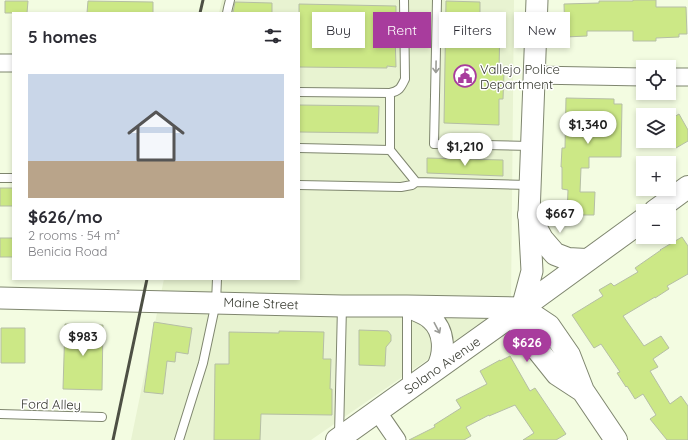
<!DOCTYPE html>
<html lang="en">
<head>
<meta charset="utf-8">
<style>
  body { margin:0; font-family:Quicksand,sans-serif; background:#f7f7f7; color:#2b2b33; height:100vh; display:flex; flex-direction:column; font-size:15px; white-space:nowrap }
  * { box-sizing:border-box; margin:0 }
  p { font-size:13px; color:#7c7c81 }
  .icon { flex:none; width:22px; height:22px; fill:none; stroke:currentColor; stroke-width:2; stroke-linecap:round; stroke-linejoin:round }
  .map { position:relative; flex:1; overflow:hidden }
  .panel { position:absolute; left:12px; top:12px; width:288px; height:268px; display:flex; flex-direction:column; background:#fff; border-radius:0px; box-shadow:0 2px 6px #0003 }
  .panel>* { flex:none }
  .banner { position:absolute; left:312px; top:12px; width:316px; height:36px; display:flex; gap:8px }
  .tools { position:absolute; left:636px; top:60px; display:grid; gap:8px }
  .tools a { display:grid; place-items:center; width:40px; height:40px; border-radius:0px; background:#fff; box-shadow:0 2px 6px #0003; font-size:20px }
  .price { position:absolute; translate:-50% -34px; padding:0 9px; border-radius:14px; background:#fff; color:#222; font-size:13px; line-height:26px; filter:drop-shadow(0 1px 2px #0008) }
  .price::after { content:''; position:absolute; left:50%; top:24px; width:12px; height:9px; margin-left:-6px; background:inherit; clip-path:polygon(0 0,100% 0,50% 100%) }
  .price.current { background:#a83c9d; color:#fff }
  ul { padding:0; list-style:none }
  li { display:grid; align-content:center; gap:8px; height:212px; padding:0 16px }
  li+li { border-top:1px solid #e1e1e2 }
  li span { display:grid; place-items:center; height:124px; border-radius:0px; color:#555 }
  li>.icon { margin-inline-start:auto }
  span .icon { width:72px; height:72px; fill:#fffc; stroke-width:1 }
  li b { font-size:17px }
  h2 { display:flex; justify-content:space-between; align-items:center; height:48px; padding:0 16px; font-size:17px }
  .chip { padding:0 14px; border-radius:0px; background:#fff; box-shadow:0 2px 6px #0003; font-size:14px; line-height:36px }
  .chip.current { background:#a83c9d; color:#fff }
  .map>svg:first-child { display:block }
  .built { fill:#e8f3d1 }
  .building { fill:#cce886; stroke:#b5bea5 }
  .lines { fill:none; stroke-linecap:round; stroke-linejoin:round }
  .service-casing { stroke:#7f866f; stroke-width:10 }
  .minor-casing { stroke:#7f866f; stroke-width:19 }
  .tertiary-casing { stroke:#7f866f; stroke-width:23 }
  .secondary-casing { stroke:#7f866f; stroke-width:24 }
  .service { stroke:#fff; stroke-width:8 }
  .minor { stroke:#fff; stroke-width:17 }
  .tertiary { stroke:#fff; stroke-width:21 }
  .secondary { stroke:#fff; stroke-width:22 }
  .rail { stroke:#4d5044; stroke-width:3 }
  .oneway { stroke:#9a9b96 }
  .labels { text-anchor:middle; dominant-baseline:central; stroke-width:3; stroke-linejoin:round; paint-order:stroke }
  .poi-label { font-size:13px; fill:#34372d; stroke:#fff; text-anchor:start }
  .street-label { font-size:13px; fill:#34372d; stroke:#fff }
</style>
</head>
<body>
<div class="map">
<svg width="688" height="440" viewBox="0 0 688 440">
  <rect width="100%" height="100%" fill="#f3fce1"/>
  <!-- built -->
  <path class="built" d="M222,0H514L511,302L311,440H131L164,279H299V13H219Z"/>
  <!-- building -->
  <path class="building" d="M633,0H656V7H686L687,34H679V37L656,38V41H633V31H587V36L565,37L564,4L599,3V1H633Z
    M5,1H28L27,13H5Z
    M88,1L153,2V13H87Z
    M446,1L480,2V20H500L499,72H504L503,99H499V125L444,123Z
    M235,2L272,3V13H233Z
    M299,4L396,6V33L395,35L396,67L387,66V68L299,67Z
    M566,98L614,99V104H622L621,157H589V168H581L580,192H595L594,215H567L568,190L562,189V167H561L562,148H565Z
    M299,105L379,106L378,133L299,132Z
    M679,114L688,130V141L676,148L669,135V120Z
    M427,158L503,160V176L427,173Z
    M0,188H13V206H0Z
    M682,237L688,246V274L667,286L669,289L655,298V297L623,316L644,346L661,336L669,348L653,359L658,367L650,371L670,404L681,396L688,406V440H667L650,419L656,415L643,394L635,399L627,386L626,387L617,373L620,372L601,344L594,348L572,315L603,296L599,290L611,283L614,286L638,272L635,268L661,250H660Z
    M0,238H13V257H0Z
    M154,322L192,328L188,354L176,352L175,362L167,361L163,394L144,392Z
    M65,324L103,325L102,390L63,389Z
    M1,328H25V363H1Z
    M359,330L388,331L391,335V341L386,347L385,366L359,365Z
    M279,331L324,332L323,359H331L330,389H332V415L261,414L260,440H214L215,364H229V332L279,333Z
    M510,356L530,391L535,388L566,434L556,440H523L534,433L515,405L489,416V415L466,427L471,436L464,440H409L435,427L434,425L461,408L456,400L487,384L480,371L500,360V361Z"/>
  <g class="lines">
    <!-- service casing -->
    <g class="service-casing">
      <path id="service" d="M437,0L434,144L531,146
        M227,13L228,8L230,0
        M299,92L390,93
        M299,148L390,150V93C400,91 401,87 405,79L404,0
        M0,178H13
        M416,182L529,185
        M299,185L401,187L412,185L416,182L390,150
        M407,307V387
        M0,414L102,417
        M339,435L342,306
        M179,440L203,363L216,302L217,279"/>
    </g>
    <!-- minor casing -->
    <g class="minor-casing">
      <path id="minor" d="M0,63H13
        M534,75L643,77
        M669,77H688
        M377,411L397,440"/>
    </g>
    <!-- tertiary casing -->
    <g class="tertiary-casing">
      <path id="tertiary" d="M0,298L342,306H407L522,308L532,271L529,215L537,0
        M409,307C416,311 425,313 431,319C445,331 445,353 437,368"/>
    </g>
    <!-- secondary casing -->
    <g class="secondary-casing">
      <path id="secondary" d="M655,211L688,187
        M529,215L542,239L555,254L568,259L586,260
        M522,308L549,326L569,355L583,391L616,440
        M522,308L521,329L557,374L583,391
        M337,440L522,308L643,220"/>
    </g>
    <!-- service -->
    <use href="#service" class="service"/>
    <!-- minor -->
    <use href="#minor" class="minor"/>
    <!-- tertiary -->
    <use href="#tertiary" class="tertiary"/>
    <!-- secondary -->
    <use href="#secondary" class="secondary"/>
    <!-- rail -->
    <path class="rail" d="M200,13L203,0
      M113,440L147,279"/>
  </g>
  <!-- one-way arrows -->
  <defs><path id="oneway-shaft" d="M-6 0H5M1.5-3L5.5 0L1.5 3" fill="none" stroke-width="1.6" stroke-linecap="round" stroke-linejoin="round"/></defs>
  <g class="oneway">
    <use href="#oneway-shaft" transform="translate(436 67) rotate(91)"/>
    <use href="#oneway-shaft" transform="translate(437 328) rotate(62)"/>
  </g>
  <!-- icons -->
  <defs>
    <g id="civic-ring" transform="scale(1.15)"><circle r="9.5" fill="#fff" stroke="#a83c9d" stroke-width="1.5"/><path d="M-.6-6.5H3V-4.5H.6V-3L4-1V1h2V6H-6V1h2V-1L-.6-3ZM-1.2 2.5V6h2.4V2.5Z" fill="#a83c9d"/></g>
  </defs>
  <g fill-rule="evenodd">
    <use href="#civic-ring" x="465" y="76"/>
  </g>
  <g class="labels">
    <!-- poi labels -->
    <g class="poi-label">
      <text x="480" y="69">Vallejo Police<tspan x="480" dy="15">Department</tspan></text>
    </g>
    <!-- street labels -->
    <g class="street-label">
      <text transform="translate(261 303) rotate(2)">Maine Street</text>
      <text transform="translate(442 365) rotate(-35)">Solano Avenue</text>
      <text transform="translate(51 404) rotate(1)">Ford Alley</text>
    </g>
  </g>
</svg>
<div class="tools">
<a><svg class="icon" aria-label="locate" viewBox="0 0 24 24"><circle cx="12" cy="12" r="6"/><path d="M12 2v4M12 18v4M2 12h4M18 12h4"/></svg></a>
<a><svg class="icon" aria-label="layers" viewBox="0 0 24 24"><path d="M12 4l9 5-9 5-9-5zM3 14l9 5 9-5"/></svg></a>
<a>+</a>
<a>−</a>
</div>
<b class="price" style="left:588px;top:145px">$1,340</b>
<b class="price" style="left:465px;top:167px">$1,210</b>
<b class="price" style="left:560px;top:234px">$667</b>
<b class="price" style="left:83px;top:357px">$983</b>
<b class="price current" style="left:527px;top:363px">$626</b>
<div class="banner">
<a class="chip">Buy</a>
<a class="chip current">Rent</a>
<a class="chip">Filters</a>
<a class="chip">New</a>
</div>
<section class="panel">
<h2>5 homes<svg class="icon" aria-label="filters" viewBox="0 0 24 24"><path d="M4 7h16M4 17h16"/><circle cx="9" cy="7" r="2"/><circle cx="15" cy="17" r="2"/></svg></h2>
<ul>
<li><span style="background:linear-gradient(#c9d6e8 70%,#b9a48a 0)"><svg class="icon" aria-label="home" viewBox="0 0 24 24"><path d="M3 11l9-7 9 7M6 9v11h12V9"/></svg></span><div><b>$626/mo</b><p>2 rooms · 54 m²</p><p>Benicia Road</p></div></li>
</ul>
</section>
</div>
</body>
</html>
